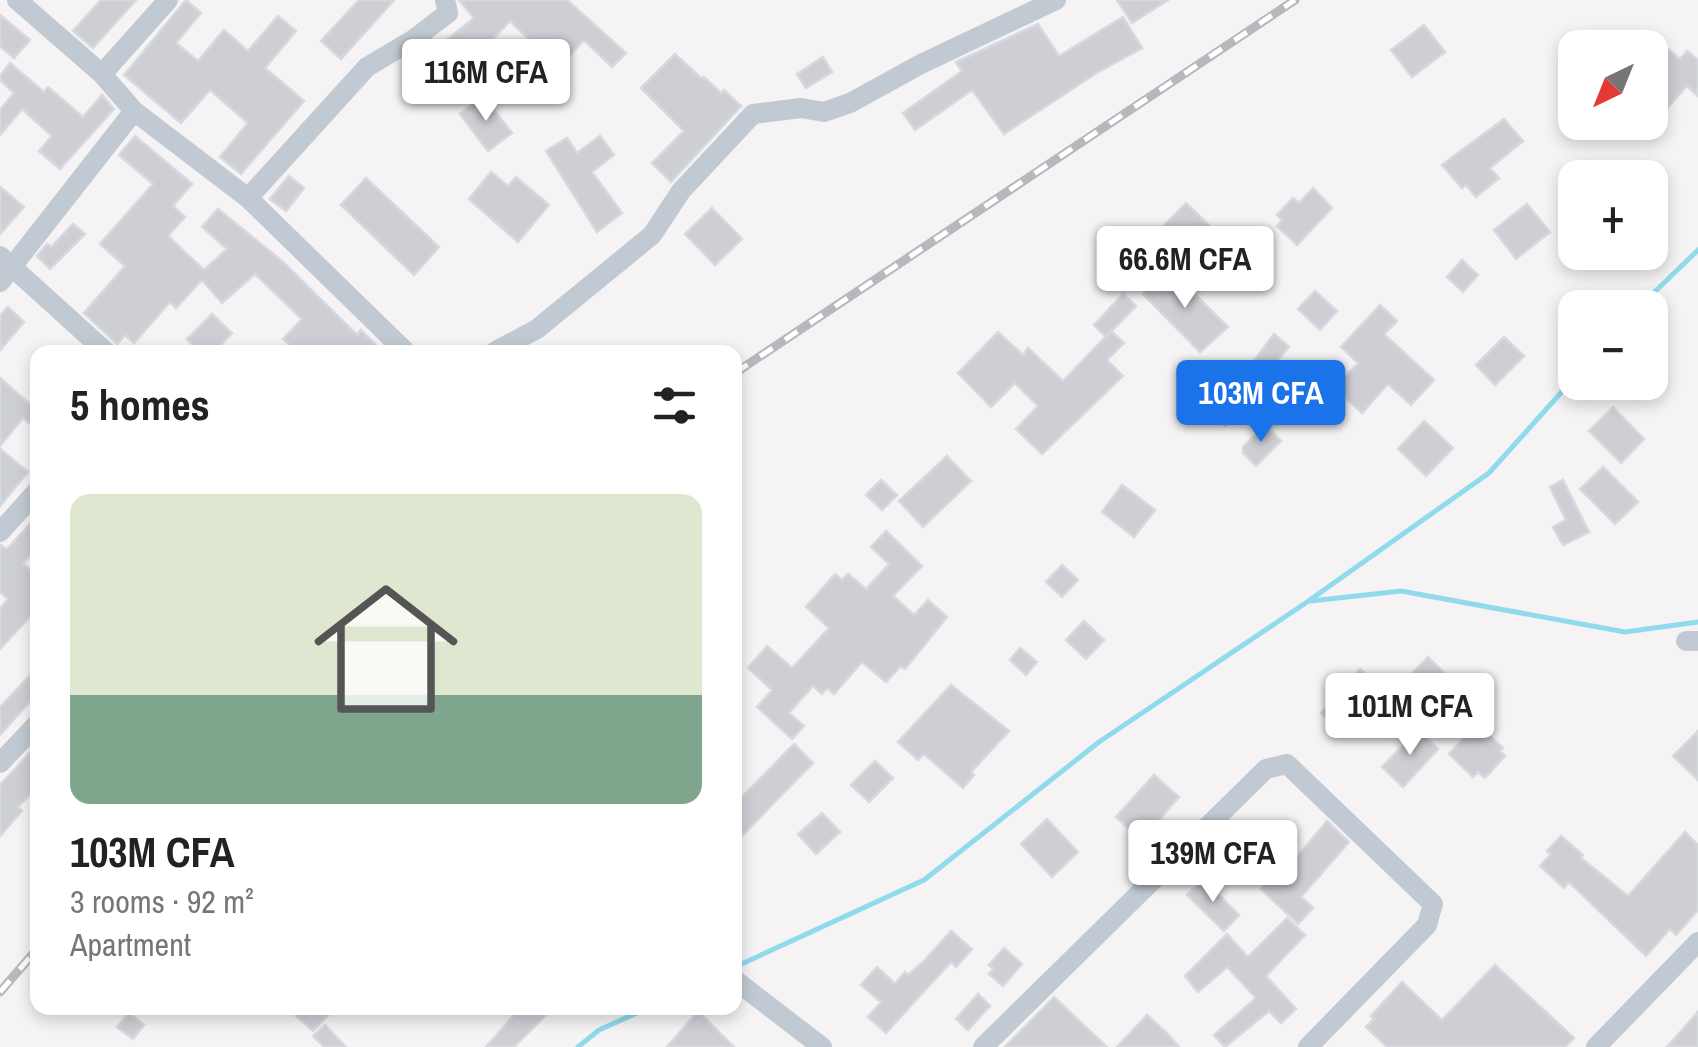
<!DOCTYPE html>
<html lang="en">
<head>
<meta charset="utf-8">
<style>
  body { margin:0; font-family:"Archivo Narrow",sans-serif; background:#f6f6f6; color:#222; height:100vh; display:flex; flex-direction:column; font-size:38px; white-space:nowrap }
  * { box-sizing:border-box; margin:0 }
  p { font-size:32px; color:#767676 }
  .icon { flex:none; width:55px; height:55px; fill:none; stroke:currentColor; stroke-width:2; stroke-linecap:round; stroke-linejoin:round }
  .map { position:relative; flex:1; overflow:hidden }
  .side { position:absolute; left:30px; top:345px; width:712px; height:670px; display:flex; flex-direction:column; background:#fff; border-radius:20px; box-shadow:0 5px 15px #0003 }
  .side>* { flex:none }
  .needle { width:65px; rotate:223deg }
  .controls { position:absolute; left:1558px; top:30px; display:grid; gap:20px }
  .controls a { display:grid; place-items:center; width:110px; height:110px; border-radius:20px; background:#fff; box-shadow:0 5px 15px #0003; font-size:50px }
  .price { position:absolute; translate:-50% -85px; padding:0 22px; border-radius:10px; background:#fff; color:#222; font-size:32px; line-height:65px; filter:drop-shadow(0 2px 5px #0008) }
  .price::after { content:''; position:absolute; left:50%; top:60px; width:30px; height:22px; margin-left:-15px; background:inherit; clip-path:polygon(0 0,100% 0,50% 100%) }
  .price.selected { background:#1a73e8; color:#fff }
  ul { padding:0; list-style:none }
  li { display:grid; align-content:center; gap:20px; height:530px; padding:0 40px }
  li span { display:grid; place-items:center; height:310px; border-radius:20px; color:#555 }
  li>.icon { margin-inline-start:auto }
  span .icon { width:180px; height:180px; fill:#fffc; stroke-width:1 }
  li b { font-size:42px }
  h2 { display:flex; justify-content:space-between; align-items:center; height:120px; padding:0 40px; font-size:42px }
  .map>svg:first-child { display:block }
  .lines { fill:none; stroke-linecap:round; stroke-linejoin:round }
  .stream { stroke:#90daee; stroke-width:5 }
  .building { fill:#cdcfd5; stroke:#d7d9de; stroke-width:2.5 }
  .street { stroke:#c1cad2; stroke-width:20 }
  .rail-casing { stroke:#b5b8bd; stroke-width:9 }
  .rail { stroke:#fff; stroke-width:5; stroke-dasharray:15; stroke-linecap:butt }
</style>
</head>
<body>
<div class="map">
<svg width="1698" height="1047" viewBox="0 0 1698 1047">
  <rect width="100%" height="100%" fill="#f5f3f3"/>
  <g class="lines">
    <!-- stream -->
    <path class="stream" d="M1638,308L1698,250
      M1311,601L1401,591L1625,632L1698,622
      M735,967L924,880L1099,742L1307,602L1489,473L1575,377
      M578,1047L599,1030L648,1008"/>
  </g>
  <!-- building -->
  <path class="building" d="M101,0H136L93,48L73,31Z
    M186,0L201,13L176,43L198,61L224,30L248,51L278,16L296,31L265,68L304,101L241,174L220,157L248,123L210,90L181,123L124,75Z
    M359,0H394L341,59L321,41Z
    M459,0H567L626,53L612,67L584,40L552,74L523,49L530,40L510,21L482,50L484,53L464,70L461,66L448,80L424,58L474,18Z
    M1117,0H1168L1132,23Z
    M0,15L30,40L14,58L0,46Z
    M1123,17L1142,48L1095,74L1004,134L972,90L915,130L903,113L962,71L956,62L1038,24L1059,56Z
    M1424,25L1445,52L1412,77L1391,50Z
    M1663,45L1680,59L1687,51L1698,60V96L1687,86L1664,112L1650,100V91L1666,73L1650,59Z
    M675,54L702,79L704,77L721,93L724,90L741,106L671,182L652,163L684,131L641,88Z
    M823,57L832,72L806,88L797,74Z
    M10,63L44,92L48,87L83,117L102,95L114,109L60,169L39,151L52,136L22,109L0,135V110L14,93L0,80V76Z
    M483,96L512,133L488,151L460,114Z
    M1504,119L1523,141L1490,168L1499,178L1476,197L1466,185L1462,188L1442,165Z
    M135,136L192,184L173,206L185,217L168,236L204,270L227,249L202,227L218,209L282,261L357,335L361,330L383,352H298L283,339L302,319L255,274L222,303L202,280L176,308L170,302L134,343L125,335L117,344L84,313L125,266L100,244L153,184L119,155Z
    M600,136L614,155L592,172L622,213L597,232L546,151L567,138L577,153Z
    M491,172L508,186L516,177L549,205L518,242L469,199Z
    M289,176L304,188L286,211L270,199Z
    M366,178L439,247L414,275L341,205Z
    M0,187L24,207L0,234Z
    M1313,188L1332,208L1297,245L1277,226L1282,220L1277,215L1293,198L1299,203Z
    M1186,203L1209,225L1165,271L1142,248Z
    M1527,204L1550,232L1516,259L1494,230Z
    M712,208L742,239L715,265L685,234Z
    M73,224L85,234L50,269L37,256L47,244L51,247Z
    M1462,260L1478,275L1463,292L1447,277Z
    M1169,269L1228,327L1200,352L1143,294Z
    M1315,291L1337,311L1320,330L1298,309Z
    M1123,294L1136,306L1106,337L1094,325Z
    M1380,305L1397,321L1384,334L1434,380L1411,405L1388,384L1362,413L1335,388L1358,363L1341,347Z
    M8,307L24,322L0,350V316Z
    M212,314L232,333L214,352H200L187,339Z
    M1111,331L1124,343L1107,360L1123,376L1042,454L1016,429L1038,406L1015,383L991,407L958,373L998,332L1023,355L1028,348L1063,381Z
    M1274,334L1289,347L1276,362L1283,368L1264,390L1245,373Z
    M1504,337L1524,356L1495,385L1476,365Z
    M0,378L38,411V429L23,418L0,446Z
    M1223,394L1240,410L1225,426L1208,409Z
    M1613,407L1644,439L1621,463L1589,431Z
    M1424,421L1453,448L1426,476L1398,449Z
    M1265,425L1281,441L1256,466L1243,453V447Z
    M0,449L28,472L0,506Z
    M947,456L971,481L923,527L899,501Z
    M1603,467L1638,502L1615,524L1580,489Z
    M881,480L897,495L882,510L866,495Z
    M1563,480L1589,532L1563,545L1553,527L1566,520L1550,487Z
    M1122,485L1155,510L1134,537L1102,512Z
    M38,515V547L23,563L38,579V608L0,649V609L8,599L0,592V545L7,549Z
    M886,531L922,566L893,596L914,615L928,600L947,617L905,669L901,666L886,682L862,662L834,694L827,688L822,694L813,686L789,713L804,726L792,739L757,707L772,690L748,668L767,646L792,668L829,628L806,607L835,574L842,580L848,574L866,589L889,564L871,547Z
    M1062,565L1078,580L1062,597L1046,582Z
    M1084,621L1104,640L1086,659L1066,640Z
    M1020,648L1037,662L1026,675L1010,660Z
    M1428,657L1456,685L1416,725L1388,698Z
    M38,667V693L0,735V707Z
    M1360,669L1386,692L1346,736L1321,713Z
    M951,685L1009,731L971,772L974,775L963,788L924,754L918,760L898,742Z
    M1477,724L1503,748L1500,751L1505,756L1485,778L1478,772L1473,777L1449,754Z
    M1418,730L1438,749L1403,787L1382,767Z
    M1698,731V780L1673,756Z
    M38,744V786L18,807L22,811L0,836V785Z
    M794,744L813,763L735,843V804Z
    M875,761L893,778L869,802L851,785Z
    M1154,775L1179,797L1141,840L1116,817Z
    M822,813L840,832L816,854L798,834Z
    M1047,819L1078,852L1052,877L1021,844Z
    M1327,821L1349,842L1301,897L1313,908L1298,924L1261,889L1275,874L1279,878Z
    M1685,832L1698,845V910L1676,935L1670,929L1646,956L1569,882L1564,888L1540,866L1551,854L1547,851L1561,836L1583,855L1581,858L1628,896Z
    M1203,879L1239,915L1224,931L1187,895Z
    M1287,918L1305,935L1266,976L1296,1009L1281,1023L1269,1011L1225,1047L1214,1035L1256,998L1227,967L1198,992L1185,976L1227,934L1248,957Z
    M951,931L972,949L956,967L951,962L886,1033L868,1017L881,1002L861,985L877,967L895,984L905,972L908,975L923,962Z
    M1004,948L1022,964L1003,986L989,974L993,969L989,965Z
    M1495,965L1574,1038L1565,1047H1387L1366,1027L1374,1019L1371,1016L1402,982L1442,1020Z
    M978,994L990,1006L968,1030L956,1019Z
    M1054,997L1107,1047H1005Z
    M303,1008H335L313,1031L296,1016Z
    M520,1008H536L545,1016L514,1047H486Z
    M698,1011L734,1047H667Z
    M1698,1012V1047H1667Z
    M129,1013L144,1025L133,1039L117,1027Z
    M1147,1015L1168,1034L1179,1047H1117Z
    M325,1025L346,1047H324L313,1036Z"/>
  <g class="lines">
    <!-- street -->
    <path class="street" d="M17,0L102,74L134,111L248,198L406,352
      M102,74L168,0
      M248,198L367,67L414,39L448,13L445,0
      M0,256L106,352
      M0,282L134,111
      M494,352L537,329L652,235L681,191L753,114L801,108L824,112L850,103L921,64L1056,0
      M0,532L38,490
      M1686,641H1698
      M0,763L38,723
      M735,980L822,1047
      M983,1047L1266,769L1287,764L1433,904L1427,925L1308,1047
      M1596,1047L1698,942"/>
    <!-- rail casing -->
    <g class="rail-casing">
      <path id="rail" d="M735,373L1295,0
        M0,992L38,948"/>
    </g>
    <!-- rail -->
    <use href="#rail" class="rail"/>
  </g>
</svg>
<div class="controls">
<a><svg class="needle" viewBox="-14 -14 28 28"><path d="M0-13l5 13h-10z" fill="#e53935"/><path d="M0 13l5-13h-10z" fill="#767676"/></svg></a>
<a>+</a>
<a>−</a>
</div>
<b class="price" style="left:486px;top:124px">116M CFA</b>
<b class="price" style="left:1185px;top:311px">66.6M CFA</b>
<b class="price selected" style="left:1261px;top:445px">103M CFA</b>
<b class="price" style="left:1410px;top:758px">101M CFA</b>
<b class="price" style="left:1213px;top:905px">139M CFA</b>
<section class="side">
<h2>5 homes<svg class="icon" aria-label="filters" viewBox="0 0 24 24"><path d="M4 7h16M4 17h16"/><circle cx="9" cy="7" r="2"/><circle cx="15" cy="17" r="2"/></svg></h2>
<ul>
<li><span style="background:linear-gradient(#dfe7d0 65%,#7fa58c 0)"><svg class="icon" aria-label="home" viewBox="0 0 24 24"><path d="M3 11l9-7 9 7M6 9v11h12V9"/></svg></span><div><b>103M CFA</b><p>3 rooms · 92 m²</p><p>Apartment</p></div></li>
</ul>
</section>
</div>
</body>
</html>
